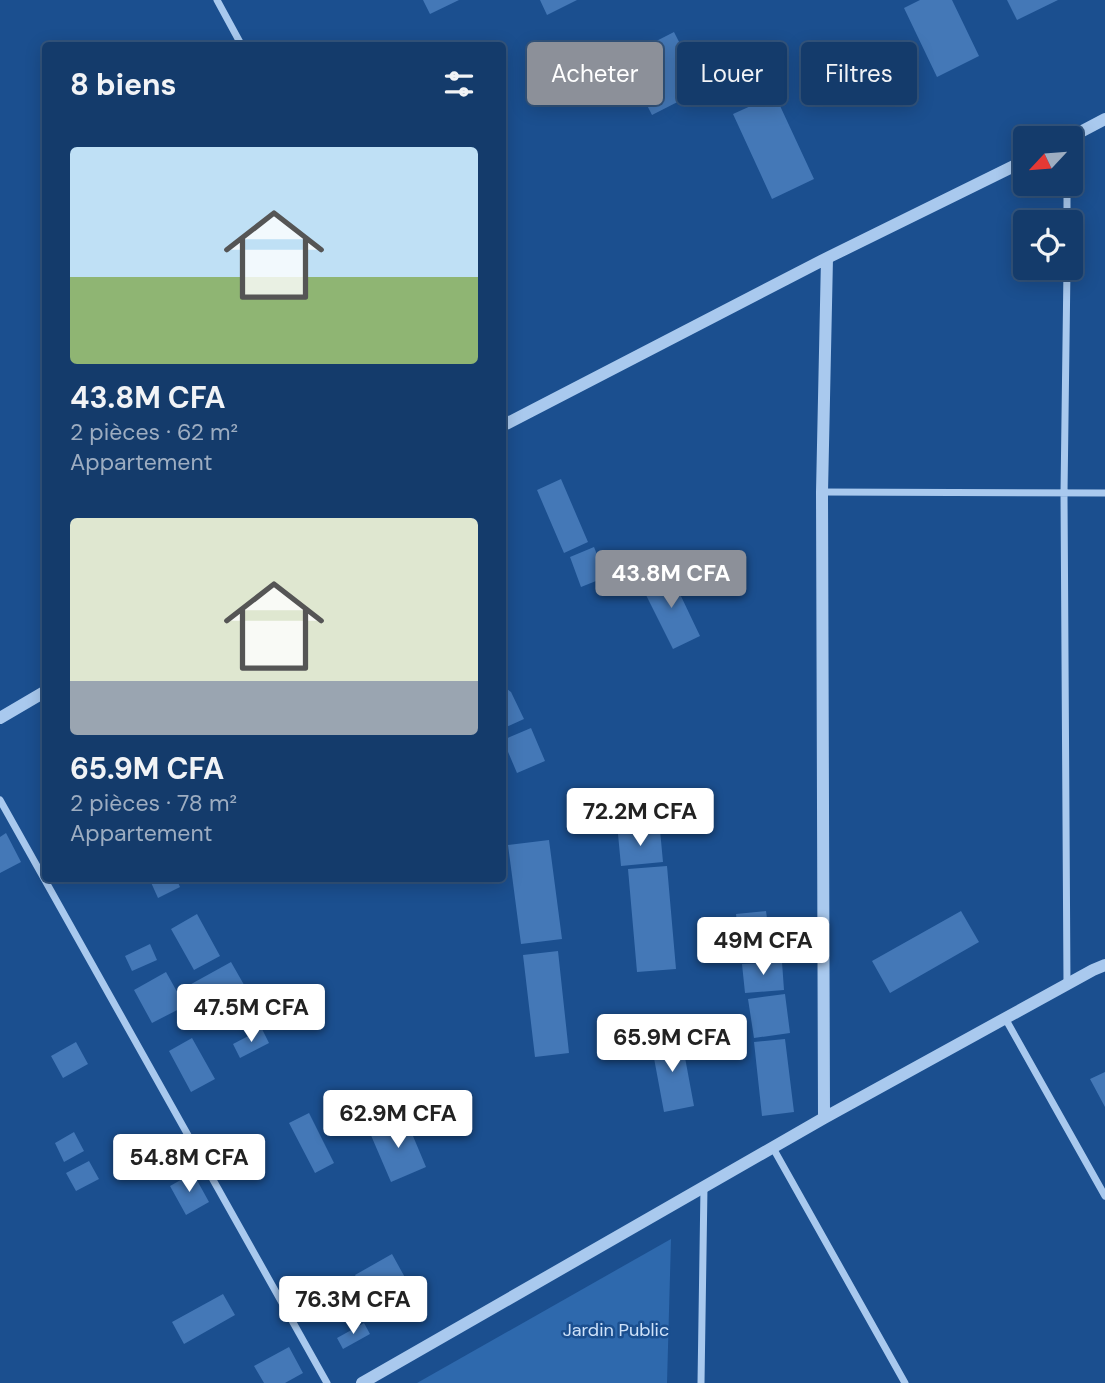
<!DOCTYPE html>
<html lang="fr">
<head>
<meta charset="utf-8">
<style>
  body { margin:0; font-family:"DM Sans",sans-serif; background:#1d4271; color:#f1f3f6; height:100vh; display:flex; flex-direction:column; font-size:26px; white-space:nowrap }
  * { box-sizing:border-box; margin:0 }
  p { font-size:23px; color:#9dadc1 }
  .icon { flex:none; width:38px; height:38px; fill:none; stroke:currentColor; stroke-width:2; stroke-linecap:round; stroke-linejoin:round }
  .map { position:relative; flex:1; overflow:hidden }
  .panel { position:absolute; left:42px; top:42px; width:464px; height:840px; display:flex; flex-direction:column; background:#143b6b; border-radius:7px; box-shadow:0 4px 18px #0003,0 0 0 2px #33557e }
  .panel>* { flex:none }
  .guide { position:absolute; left:527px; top:42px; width:472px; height:63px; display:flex; gap:14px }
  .needle { width:46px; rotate:244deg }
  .controls { position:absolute; left:1013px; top:126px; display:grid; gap:14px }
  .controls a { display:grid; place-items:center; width:70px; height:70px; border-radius:7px; background:#143b6b; box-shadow:0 4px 18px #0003,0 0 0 2px #33557e; font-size:35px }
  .price { position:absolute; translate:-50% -60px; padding:0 16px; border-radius:7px; background:#fff; color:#222; font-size:23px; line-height:46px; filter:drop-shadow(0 2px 4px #0008) }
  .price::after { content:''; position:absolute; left:50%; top:42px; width:21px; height:16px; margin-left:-10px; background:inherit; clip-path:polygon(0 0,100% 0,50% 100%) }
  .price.on { background:#8c9099; color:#fff }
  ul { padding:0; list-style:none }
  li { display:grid; align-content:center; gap:14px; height:371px; padding:0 28px }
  li span { display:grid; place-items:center; height:217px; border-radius:7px; color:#555 }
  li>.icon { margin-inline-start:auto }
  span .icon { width:126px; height:126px; fill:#fffc; stroke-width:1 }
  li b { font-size:30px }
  h2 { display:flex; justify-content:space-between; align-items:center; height:84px; padding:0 28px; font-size:30px }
  .tag { padding:0 24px; border-radius:7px; background:#143b6b; box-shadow:0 4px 18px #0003,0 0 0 2px #33557e; font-size:24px; line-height:63px }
  .tag.on { background:#8c9099; color:#fff }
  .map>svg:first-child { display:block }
  .green { fill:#2e69ad }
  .building { fill:#4478b7 }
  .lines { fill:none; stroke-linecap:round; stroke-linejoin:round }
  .minor { stroke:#a9c9ee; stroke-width:7 }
  .tertiary { stroke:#a9c9ee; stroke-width:12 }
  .labels { text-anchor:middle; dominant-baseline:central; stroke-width:5; stroke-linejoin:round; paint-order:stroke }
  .park-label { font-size:18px; fill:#cfe3fa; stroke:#1b4f8f }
</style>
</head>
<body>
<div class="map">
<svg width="1105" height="1383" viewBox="0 0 1105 1383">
  <rect width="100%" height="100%" fill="#1b4f8f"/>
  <!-- green -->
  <path class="green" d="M671,1239L667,1383H417Z"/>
  <!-- building -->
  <path class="building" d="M423,0H459L430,14Z
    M540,0H577L547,15Z
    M920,0H952L979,56L937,77L904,8Z
    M1007,0H1058L1017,20Z
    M674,32L703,89L652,115L623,58Z
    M775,95L814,179L772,199L733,114Z
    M561,479L588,542L564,553L537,490Z
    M594,547L606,577L581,587L570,557Z
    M669,571L700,636L673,649L641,585Z
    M502,685L511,692L524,719L502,729Z
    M531,728L545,761L517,773L503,740Z
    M660,830L663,862L621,866L618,834Z
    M6,833L21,862L0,873V837Z
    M549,840L562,939L521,944L508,845Z
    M667,866L676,969L637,972L628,869Z
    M149,878H176L180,887L158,898Z
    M766,911L771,948L740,951L736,914Z
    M961,911L979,942L890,993L872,961Z
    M197,914L220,956L194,970L171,929Z
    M150,944L157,960L132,971L125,956Z
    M558,951L569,1053L535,1057L523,955Z
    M231,962L251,997L204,1023L184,988Z
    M782,962L784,990L745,993L742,964Z
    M166,972L185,1006L152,1023L134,990Z
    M785,994L790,1033L754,1038L748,999Z
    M262,1029L269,1043L240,1058L233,1044Z
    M681,1036L694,1106L664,1112L651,1042Z
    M192,1038L215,1079L191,1092L169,1051Z
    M785,1039L794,1112L762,1116L754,1042Z
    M76,1042L88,1064L63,1078L51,1056Z
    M1105,1072V1107L1090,1079Z
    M309,1113L334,1163L315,1173L289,1123Z
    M405,1117L426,1167L391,1182L370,1133Z
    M74,1132L84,1151L64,1162L55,1143Z
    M89,1161L99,1179L76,1191L66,1173Z
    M193,1173L209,1202L186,1215L170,1186Z
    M392,1254L413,1292L376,1312L355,1275Z
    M321,1292L333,1312L315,1322L303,1302Z
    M223,1294L235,1315L184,1344L172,1322Z
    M364,1323L370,1334L343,1349L337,1338Z
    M289,1347L303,1373L285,1383H264L254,1366Z"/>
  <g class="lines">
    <!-- minor -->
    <path class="minor" d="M217,0L242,46
      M1067,222V184
      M1067,268L1064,493L1067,984
      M822,492L1105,493
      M0,800L327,1383
      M1005,1018L1105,1196
      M773,1148L905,1383
      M701,1383L704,1187"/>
    <!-- tertiary -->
    <path class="tertiary" d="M1069,138L1105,119
      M502,426L827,258L1026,160
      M0,718L46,691
      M824,1118L822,492L827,258
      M362,1383L824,1118L1093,970L1105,965"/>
  </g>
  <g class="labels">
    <!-- park labels -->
    <g class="park-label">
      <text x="616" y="1330">Jardin Public</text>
    </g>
  </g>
</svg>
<div class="controls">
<a><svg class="needle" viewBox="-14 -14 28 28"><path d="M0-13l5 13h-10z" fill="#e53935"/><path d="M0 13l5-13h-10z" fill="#9dadc1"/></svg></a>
<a><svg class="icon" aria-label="locate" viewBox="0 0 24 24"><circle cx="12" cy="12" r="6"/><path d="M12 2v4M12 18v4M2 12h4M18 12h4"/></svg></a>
</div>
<b class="price on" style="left:671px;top:610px">43.8M CFA</b>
<b class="price" style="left:640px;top:848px">72.2M CFA</b>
<b class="price" style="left:763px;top:977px">49M CFA</b>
<b class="price" style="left:251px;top:1044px">47.5M CFA</b>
<b class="price" style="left:672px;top:1074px">65.9M CFA</b>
<b class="price" style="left:398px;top:1150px">62.9M CFA</b>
<b class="price" style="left:189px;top:1194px">54.8M CFA</b>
<b class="price" style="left:353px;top:1336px">76.3M CFA</b>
<div class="guide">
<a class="tag on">Acheter</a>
<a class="tag">Louer</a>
<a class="tag">Filtres</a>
</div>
<section class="panel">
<h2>8 biens<svg class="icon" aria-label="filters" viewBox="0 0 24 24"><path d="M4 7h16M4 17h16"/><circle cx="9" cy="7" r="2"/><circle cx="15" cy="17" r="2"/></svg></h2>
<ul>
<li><span style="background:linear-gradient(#bfe0f5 60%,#8fb573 0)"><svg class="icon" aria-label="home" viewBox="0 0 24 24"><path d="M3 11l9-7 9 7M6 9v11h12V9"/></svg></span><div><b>43.8M CFA</b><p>2 pièces · 62 m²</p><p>Appartement</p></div></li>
<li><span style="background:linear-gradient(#dfe7d0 75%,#9aa5b1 0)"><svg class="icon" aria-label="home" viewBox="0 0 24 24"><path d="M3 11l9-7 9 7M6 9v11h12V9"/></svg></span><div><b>65.9M CFA</b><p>2 pièces · 78 m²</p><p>Appartement</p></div></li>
</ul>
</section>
</div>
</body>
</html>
